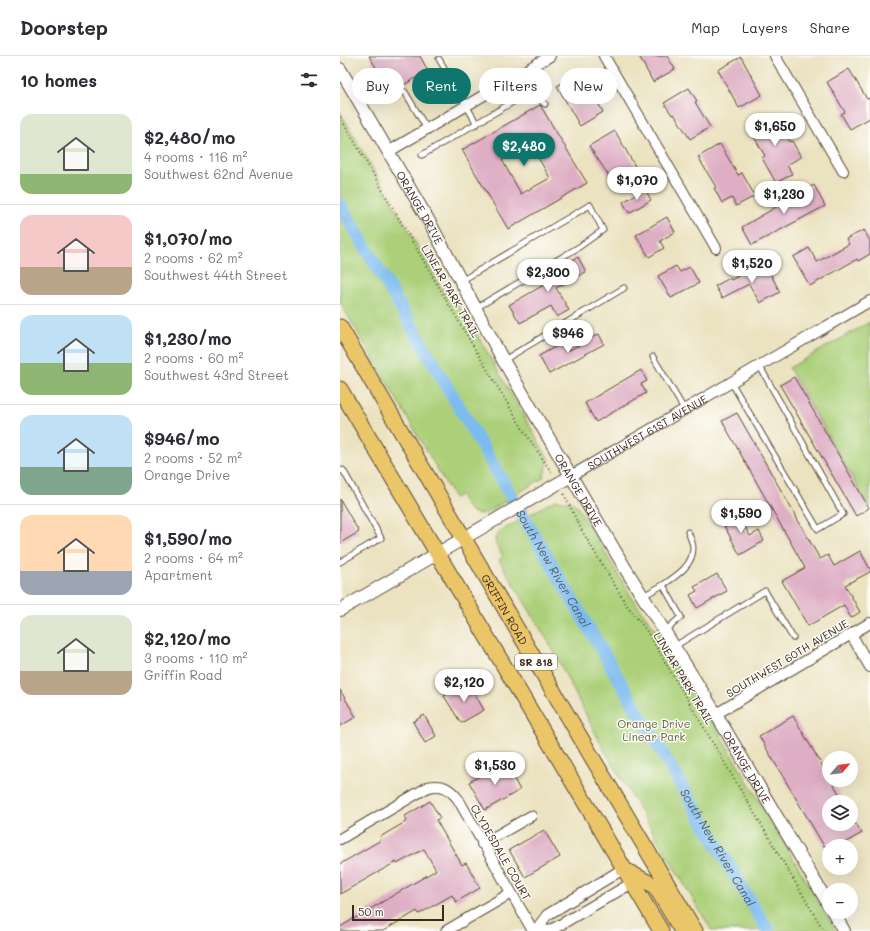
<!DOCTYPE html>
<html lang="en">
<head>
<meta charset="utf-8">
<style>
  body { margin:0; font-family:Mali,sans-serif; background:#f7f7f7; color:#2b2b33; height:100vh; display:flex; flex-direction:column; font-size:15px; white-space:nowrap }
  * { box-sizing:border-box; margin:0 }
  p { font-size:13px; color:#7c7c81 }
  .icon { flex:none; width:22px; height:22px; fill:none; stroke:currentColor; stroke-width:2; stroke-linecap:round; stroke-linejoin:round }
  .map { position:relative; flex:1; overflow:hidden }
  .side { display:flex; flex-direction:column; background:#fff; width:340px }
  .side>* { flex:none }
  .guide { position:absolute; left:12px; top:12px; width:380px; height:36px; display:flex; gap:8px }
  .needle { width:26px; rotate:61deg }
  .fabs { position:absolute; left:482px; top:695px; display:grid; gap:8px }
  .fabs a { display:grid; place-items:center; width:36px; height:36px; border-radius:50%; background:#fff; box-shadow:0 4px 16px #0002; font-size:20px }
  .scale { position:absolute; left:12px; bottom:10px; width:92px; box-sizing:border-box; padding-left:4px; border:2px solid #3b2a1e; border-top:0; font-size:11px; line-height:14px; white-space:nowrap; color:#3b2a1e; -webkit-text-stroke:3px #fdfcf7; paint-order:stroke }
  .price { position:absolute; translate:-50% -34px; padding:0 9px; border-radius:14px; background:#fff; color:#222; font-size:13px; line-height:26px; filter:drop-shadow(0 1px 2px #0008) }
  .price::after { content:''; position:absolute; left:50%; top:24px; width:12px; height:9px; margin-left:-6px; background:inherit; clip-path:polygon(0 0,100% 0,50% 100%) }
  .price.selected { background:#0f766e; color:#fff }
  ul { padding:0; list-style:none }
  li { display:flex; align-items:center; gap:12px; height:100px; padding:0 20px }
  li+li { border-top:1px solid #e1e1e2 }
  li span { display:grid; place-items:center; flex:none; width:112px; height:80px; border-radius:12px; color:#555 }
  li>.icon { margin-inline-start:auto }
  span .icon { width:48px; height:48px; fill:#fffc; stroke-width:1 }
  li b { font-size:17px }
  h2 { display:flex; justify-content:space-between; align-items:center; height:48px; padding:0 20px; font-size:17px }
  .chip { padding:0 14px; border-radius:18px; background:#fff; box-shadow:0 4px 16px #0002; font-size:14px; line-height:36px }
  .chip.selected { background:#0f766e; color:#fff }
  header { display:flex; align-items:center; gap:24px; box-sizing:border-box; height:56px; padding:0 20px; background:#fff; border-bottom:1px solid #e1e1e2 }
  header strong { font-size:19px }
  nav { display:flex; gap:22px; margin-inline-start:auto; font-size:14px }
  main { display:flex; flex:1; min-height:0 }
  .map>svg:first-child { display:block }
  .green { fill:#abd079; stroke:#737d4c }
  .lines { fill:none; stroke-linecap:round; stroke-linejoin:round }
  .canal { stroke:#7bbbef; stroke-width:13 }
  .building { fill:#deaec4; fill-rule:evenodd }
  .service-casing { stroke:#554636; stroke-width:7 }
  .minor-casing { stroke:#554636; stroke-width:12 }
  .tertiary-casing { stroke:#554636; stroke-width:14 }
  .primary-casing { stroke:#554636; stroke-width:17 }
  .path { stroke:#554636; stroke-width:2; stroke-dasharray:1 3; stroke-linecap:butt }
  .service { stroke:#fff; stroke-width:5 }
  .minor { stroke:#fff; stroke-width:10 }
  .tertiary { stroke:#fff; stroke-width:12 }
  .primary { stroke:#ebc669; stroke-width:15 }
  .labels { text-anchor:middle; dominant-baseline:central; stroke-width:3; stroke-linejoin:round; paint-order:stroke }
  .shield { fill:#fdfcf7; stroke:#75695f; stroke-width:1 }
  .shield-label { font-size:10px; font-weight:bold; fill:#3b2a1e }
  .street-label { font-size:11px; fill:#3b2a1e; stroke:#fdfcf7 }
  .park-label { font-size:11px; fill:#5d5c39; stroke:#fdfcf7 }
  .water-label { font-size:12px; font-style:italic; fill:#515d67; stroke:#fdfcf7 }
</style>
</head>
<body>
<header>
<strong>Doorstep</strong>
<nav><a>Map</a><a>Layers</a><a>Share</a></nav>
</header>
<main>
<section class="side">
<h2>10 homes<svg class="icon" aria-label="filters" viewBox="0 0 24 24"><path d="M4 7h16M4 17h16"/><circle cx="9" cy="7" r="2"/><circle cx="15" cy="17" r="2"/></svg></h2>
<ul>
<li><span style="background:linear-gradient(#dfe7d0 75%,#8fb573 0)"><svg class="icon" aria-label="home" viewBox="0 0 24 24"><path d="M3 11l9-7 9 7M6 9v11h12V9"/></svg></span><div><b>$2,480/mo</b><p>4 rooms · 116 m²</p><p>Southwest 62nd Avenue</p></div></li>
<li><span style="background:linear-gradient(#f6c9c9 65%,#b9a48a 0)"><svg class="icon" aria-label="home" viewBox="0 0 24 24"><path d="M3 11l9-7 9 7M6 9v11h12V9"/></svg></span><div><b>$1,070/mo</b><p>2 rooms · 62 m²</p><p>Southwest 44th Street</p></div></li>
<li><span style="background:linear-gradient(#bfe0f5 60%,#8fb573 0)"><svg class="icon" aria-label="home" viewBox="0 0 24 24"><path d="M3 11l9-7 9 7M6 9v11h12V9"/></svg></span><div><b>$1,230/mo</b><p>2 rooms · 60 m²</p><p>Southwest 43rd Street</p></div></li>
<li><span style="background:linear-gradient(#bfe0f5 65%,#7fa58c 0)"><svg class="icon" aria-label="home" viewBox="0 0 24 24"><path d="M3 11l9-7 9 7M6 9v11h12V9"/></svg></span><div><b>$946/mo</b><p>2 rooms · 52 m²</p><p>Orange Drive</p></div></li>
<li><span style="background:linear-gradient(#ffd9b3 70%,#9aa5b1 0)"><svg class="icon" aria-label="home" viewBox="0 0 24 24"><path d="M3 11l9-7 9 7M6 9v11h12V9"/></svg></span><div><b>$1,590/mo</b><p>2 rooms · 64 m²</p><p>Apartment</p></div></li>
<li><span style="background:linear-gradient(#dfe7d0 70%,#b9a48a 0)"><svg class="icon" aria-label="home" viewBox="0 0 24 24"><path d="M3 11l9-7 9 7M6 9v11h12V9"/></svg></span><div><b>$2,120/mo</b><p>3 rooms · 110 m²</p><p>Griffin Road</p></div></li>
</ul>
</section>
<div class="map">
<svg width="530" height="875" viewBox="0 0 530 875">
  <rect width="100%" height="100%" fill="#fdfcf7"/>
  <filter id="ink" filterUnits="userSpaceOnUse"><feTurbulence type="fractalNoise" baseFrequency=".025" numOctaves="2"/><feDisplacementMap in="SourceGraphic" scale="8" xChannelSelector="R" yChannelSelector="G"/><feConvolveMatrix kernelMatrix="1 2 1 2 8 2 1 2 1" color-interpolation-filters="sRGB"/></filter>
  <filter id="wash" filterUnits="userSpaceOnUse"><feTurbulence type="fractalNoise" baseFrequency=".012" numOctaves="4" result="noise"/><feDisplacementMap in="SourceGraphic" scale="16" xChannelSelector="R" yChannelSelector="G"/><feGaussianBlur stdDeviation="0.9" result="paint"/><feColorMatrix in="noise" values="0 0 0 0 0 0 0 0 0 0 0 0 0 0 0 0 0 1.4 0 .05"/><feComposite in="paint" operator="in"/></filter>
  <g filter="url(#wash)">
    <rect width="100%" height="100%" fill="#ebe2c0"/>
    <!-- green -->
    <path class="green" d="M0,56L107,241L114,242L135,275L209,404L203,422L146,457C131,461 126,450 120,439L114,442L0,246Z
      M530,266V452L449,312Z
      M215,444L231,446L237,450L294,545L319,578L339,609L496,875H372L263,692L212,592L159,504L163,500L156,489L155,482L159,476Z"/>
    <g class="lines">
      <!-- canal -->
      <path class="canal" id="s1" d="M0,148L308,673L428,875"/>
    </g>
    <g id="blocks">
      <!-- building -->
      <path class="building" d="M29,0H80L88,15L51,36Z
        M299,0H327L335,13L313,26Z
        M401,1L422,39L399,52L378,14Z
        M509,13L527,43L530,42V62L510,73L501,58L505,56L487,26Z
        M241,16L263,56L240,70L217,30Z
        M349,32L357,45L355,46L370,71L350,83L334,58L332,59L324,47Z
        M200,49L247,127L168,173L122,94ZM190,88L210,122L181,138L162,104Z
        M434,58L450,86L452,85L461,101L447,109L452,118L436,127L422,102L425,100L409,72Z
        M275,75L296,112L273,126L249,90Z
        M380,88L398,119L402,117L415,140L396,150L392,142L382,147L374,132L376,131L358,101Z
        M474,129L485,150L412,189L402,171Z
        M305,133L311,144L289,157L283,146Z
        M327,161L335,176L320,185L324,192L309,201L296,179Z
        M524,174L530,185V198L518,205L517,203L470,230L453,201L469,192L477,206L509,188L506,183Z
        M238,201L246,216L216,232L229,254L217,261L211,250L180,267L169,249L209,226L205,220Z
        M424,206L440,236L420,247L409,228L382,242L375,230L390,222L391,224Z
        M336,210L340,216L350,211L359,227L331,242L318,220Z
        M259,278L264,288L209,318L199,300L222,287L226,296Z
        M301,314L307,325L301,328L306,337L256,366L245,347Z
        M454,321L529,452L516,460L440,329Z
        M397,357L480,503L488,499L494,510L520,495L530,513V516L505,529L520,556L511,562L504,549L468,570L442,525L465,512L382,365Z
        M0,443L19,476L0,487Z
        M397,456L410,480L419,475L424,485L400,499L381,464Z
        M377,518L387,535L357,552L350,539L357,535L354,531Z
        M128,626L144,654L121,667L104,640Z
        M0,634L16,661L0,670Z
        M84,659L96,680L85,687L73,666Z
        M453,660L489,721V724H491L504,746H489V768H516L522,777L499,790H484L419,680Z
        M165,707L180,734L145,754L129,726Z
        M90,745L100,762L96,764L122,809L126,807L140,832L116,846L112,839L79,858L77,855L43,875H0V871L96,814L84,793L57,808L56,806L0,838V808L41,784L40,781L67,765L65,760Z
        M204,774L220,801L185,821L169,794Z"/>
    </g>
  </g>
  <g filter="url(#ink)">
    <use href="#blocks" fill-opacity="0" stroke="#554636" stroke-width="1"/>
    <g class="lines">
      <!-- service casing -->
      <g class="service-casing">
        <path id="service" d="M99,3L137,68
          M65,36L87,73
          M82,99L190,36L205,48
          M121,225L250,149L263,174L239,191L136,252
          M313,301L344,353
          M164,304L284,232
          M391,326L478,473L503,458L419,309
          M0,415L3,414L41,482L0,506
          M323,529C336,520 353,510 353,492C353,487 350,481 348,476
          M303,540L323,529L341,561L325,575
          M335,590L425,535L453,582"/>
      </g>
      <!-- minor casing -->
      <g class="minor-casing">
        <g id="minor">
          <path d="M264,0L376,192"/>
          <path d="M435,0L503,115"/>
          <path d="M48,96L210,0"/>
          <path id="s2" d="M231,420L530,245"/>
          <path d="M511,578L530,611"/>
          <path d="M376,658L530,567"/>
          <path d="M0,783L88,731C103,728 109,732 118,743L193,875"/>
          <path d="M142,788L191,760"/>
          <path d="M106,875L171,837"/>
          <path d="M195,875L207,859L283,813"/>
          <path d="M201,875L213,873L292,827"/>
        </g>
      </g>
      <!-- tertiary casing -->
      <g class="tertiary-casing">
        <g id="tertiary">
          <path id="s3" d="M0,13L90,167L163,304L285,512L376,658L489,849"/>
          <path d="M0,554L231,420"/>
          <path d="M493,856L504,875"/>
        </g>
      </g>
      <!-- primary casing -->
      <g class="primary-casing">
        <g id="primary">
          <path id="s4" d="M0,271L253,703L355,875"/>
          <path d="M0,333L321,875"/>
          <path d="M283,813L315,830L342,875"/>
        </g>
      </g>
      <!-- path -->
      <path class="path" d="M0,61L126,278L184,375L212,417
        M224,438L242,475L286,548L308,577L484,875"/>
      <!-- service -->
      <use href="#service" class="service"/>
      <!-- minor -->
      <use href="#minor" class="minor"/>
      <!-- tertiary -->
      <use href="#tertiary" class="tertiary"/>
      <!-- primary -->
      <use href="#primary" class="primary"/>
    </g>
  </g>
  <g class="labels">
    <!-- shield labels -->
    <rect class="shield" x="175" y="598" width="42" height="16" rx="3"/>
    <g class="shield-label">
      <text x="196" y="606">SR 818</text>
    </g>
    <!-- street labels -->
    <g class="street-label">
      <text stroke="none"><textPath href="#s3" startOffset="160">ORANGE DRIVE</textPath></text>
      <text transform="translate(111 235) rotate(60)">LINEAR PARK TRAIL</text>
      <text stroke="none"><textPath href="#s2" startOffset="88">SOUTHWEST 61ST AVENUE</textPath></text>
      <text stroke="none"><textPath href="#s3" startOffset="484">ORANGE DRIVE</textPath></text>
      <text stroke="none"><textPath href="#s4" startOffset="327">GRIFFIN ROAD</textPath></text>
      <text transform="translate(447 602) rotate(-31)">SOUTHWEST 60TH AVENUE</text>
      <text transform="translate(344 622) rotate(59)">LINEAR PARK TRAIL</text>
      <text stroke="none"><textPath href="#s3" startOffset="808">ORANGE DRIVE</textPath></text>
      <text transform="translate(161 796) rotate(60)">CLYDESDALE COURT</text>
    </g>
    <!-- park labels -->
    <g class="park-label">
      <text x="314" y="667">Orange Drive<tspan x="314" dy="13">Linear Park</tspan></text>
    </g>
    <!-- water labels -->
    <g class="water-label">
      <text stroke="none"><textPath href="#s1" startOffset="422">South New River Canal</textPath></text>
      <text stroke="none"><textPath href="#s1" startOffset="746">South New River Canal</textPath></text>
    </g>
  </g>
</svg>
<div class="fabs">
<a><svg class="needle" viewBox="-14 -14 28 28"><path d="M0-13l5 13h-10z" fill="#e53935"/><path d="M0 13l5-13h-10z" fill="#7c7c81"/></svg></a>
<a><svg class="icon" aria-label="layers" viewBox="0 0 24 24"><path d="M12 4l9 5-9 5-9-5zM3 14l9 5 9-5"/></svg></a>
<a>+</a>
<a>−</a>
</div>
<div class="scale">50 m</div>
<b class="price" style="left:435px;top:91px">$1,650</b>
<b class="price selected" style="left:184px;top:111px">$2,480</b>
<b class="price" style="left:297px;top:145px">$1,070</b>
<b class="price" style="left:444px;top:159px">$1,230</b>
<b class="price" style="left:412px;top:228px">$1,520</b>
<b class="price" style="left:208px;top:237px">$2,300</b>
<b class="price" style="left:228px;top:298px">$946</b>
<b class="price" style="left:401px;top:478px">$1,590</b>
<b class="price" style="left:124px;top:647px">$2,120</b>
<b class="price" style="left:155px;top:730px">$1,530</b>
<div class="guide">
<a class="chip">Buy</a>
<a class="chip selected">Rent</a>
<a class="chip">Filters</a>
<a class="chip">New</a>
</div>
</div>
</main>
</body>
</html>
